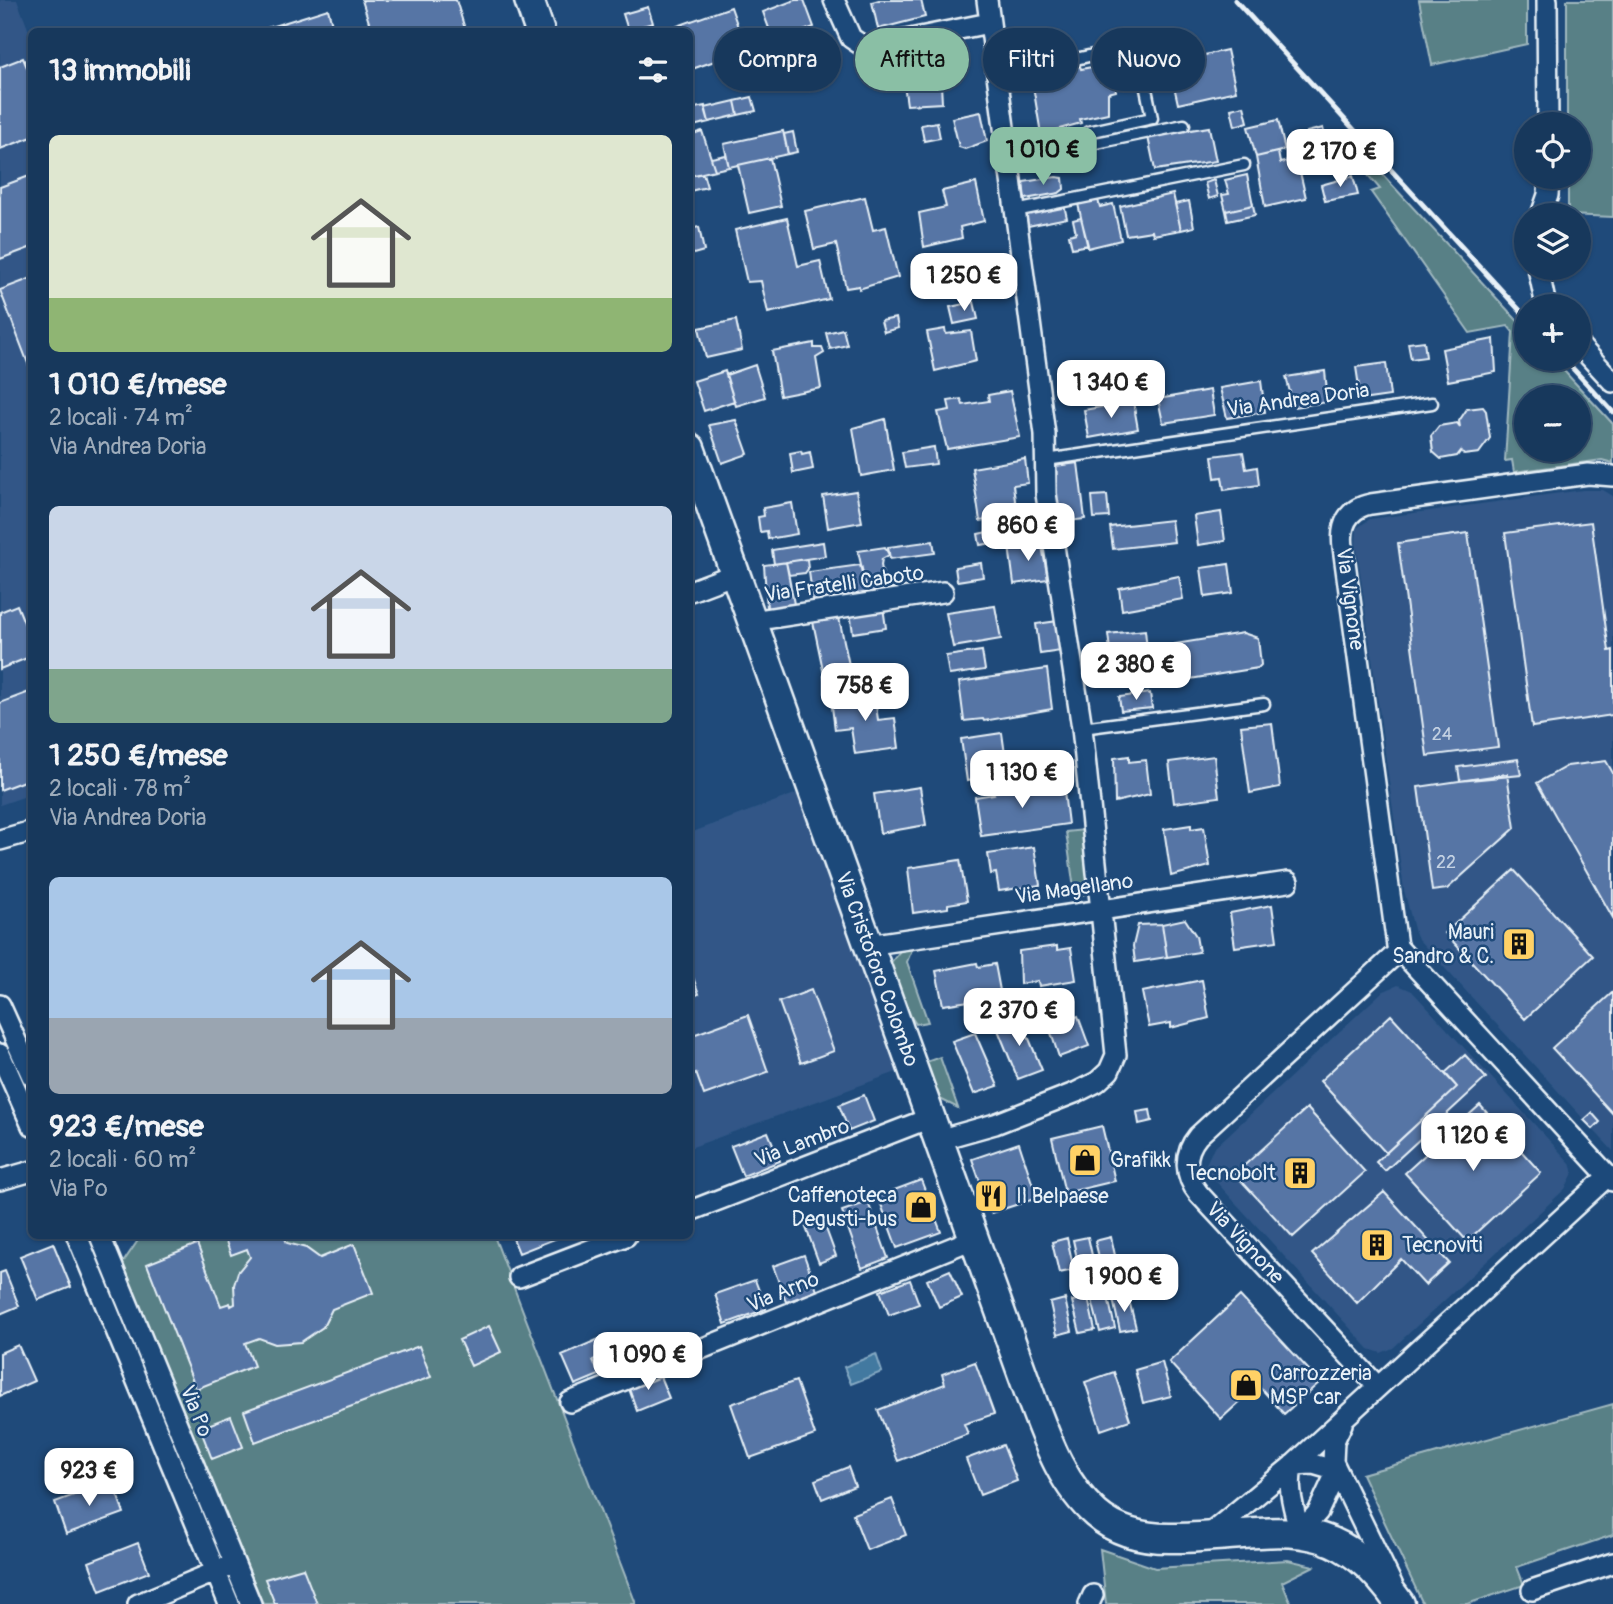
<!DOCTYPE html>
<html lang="it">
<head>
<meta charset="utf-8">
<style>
  body { margin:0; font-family:Pangolin,sans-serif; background:#244365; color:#f1f3f6; height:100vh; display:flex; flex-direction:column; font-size:26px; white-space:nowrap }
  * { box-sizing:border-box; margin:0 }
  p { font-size:23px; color:#9eacbb }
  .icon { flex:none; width:38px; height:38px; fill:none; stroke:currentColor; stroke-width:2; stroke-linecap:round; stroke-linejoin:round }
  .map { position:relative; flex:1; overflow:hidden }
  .drawer { position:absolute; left:28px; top:28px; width:665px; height:1211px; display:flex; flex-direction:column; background:#17385c; border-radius:10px; box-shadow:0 2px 5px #0004,0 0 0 2px #365272 }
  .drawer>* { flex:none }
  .guide { position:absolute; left:714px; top:28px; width:665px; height:63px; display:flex; gap:14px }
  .fabs { position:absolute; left:1514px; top:112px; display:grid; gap:14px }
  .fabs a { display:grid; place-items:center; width:77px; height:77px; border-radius:50%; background:#17385c; box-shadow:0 2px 5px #0004,0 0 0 2px #365272; font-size:35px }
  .price { position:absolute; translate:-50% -60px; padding:0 16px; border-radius:14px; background:#fff; color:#222; font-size:23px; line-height:46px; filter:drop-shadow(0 2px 4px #0008) }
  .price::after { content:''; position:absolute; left:50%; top:42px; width:21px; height:16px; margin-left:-10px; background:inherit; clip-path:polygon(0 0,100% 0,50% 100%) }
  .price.on { background:#8abfa5; color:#111 }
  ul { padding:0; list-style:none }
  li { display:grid; align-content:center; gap:14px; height:371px; padding:0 21px }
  li span { display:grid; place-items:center; height:217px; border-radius:10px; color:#555 }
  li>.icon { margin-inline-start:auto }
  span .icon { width:126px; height:126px; fill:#fffc; stroke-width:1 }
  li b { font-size:30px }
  h2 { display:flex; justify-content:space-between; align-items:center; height:84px; padding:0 21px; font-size:30px }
  .chip { padding:0 24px; border-radius:32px; background:#17385c; box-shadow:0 2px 5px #0004,0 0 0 2px #365272; font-size:24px; line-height:63px }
  .chip.on { background:#8abfa5; color:#111 }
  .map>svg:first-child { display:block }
  .built { fill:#305787 }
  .green { fill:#598086; stroke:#a0b8bf; stroke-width:2; fill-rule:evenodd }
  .water { fill:#4379a0; stroke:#85a9c3; stroke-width:2 }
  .building { fill:#5674a5; stroke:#e8f1f8; stroke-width:2 }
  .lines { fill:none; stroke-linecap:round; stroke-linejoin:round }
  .lane-casing { stroke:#e8f1f8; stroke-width:15 }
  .street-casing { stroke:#e8f1f8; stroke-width:24 }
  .secondary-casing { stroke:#e8f1f8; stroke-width:33 }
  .lane { stroke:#1f4a7a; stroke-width:10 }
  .street { stroke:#1f4a7a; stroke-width:19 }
  .secondary { stroke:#1f4a7a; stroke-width:28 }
  .rail { stroke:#e8f1f8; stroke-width:5 }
  .labels { text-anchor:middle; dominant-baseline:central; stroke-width:5; stroke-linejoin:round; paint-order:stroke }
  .number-label { font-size:18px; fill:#c4d2e3 }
  .street-label { font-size:21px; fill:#e8f1f8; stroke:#1f4a7a }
  .poi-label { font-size:21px; fill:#e8f1f8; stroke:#1f4a7a; text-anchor:start }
</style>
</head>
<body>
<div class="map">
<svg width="1613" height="1604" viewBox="0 0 1613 1604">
  <rect width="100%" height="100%" fill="#1f4a7a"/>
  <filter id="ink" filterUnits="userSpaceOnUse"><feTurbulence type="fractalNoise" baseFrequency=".0143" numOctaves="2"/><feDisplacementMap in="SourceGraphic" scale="14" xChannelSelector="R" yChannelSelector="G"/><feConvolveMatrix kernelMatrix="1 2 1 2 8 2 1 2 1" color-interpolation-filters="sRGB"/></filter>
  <g filter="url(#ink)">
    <!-- built -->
    <path class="built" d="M0,0H17L32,39V794L0,805Z
      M1583,490H1603L1613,496V1151L1418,939L1414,929L1404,890L1356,543L1357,528L1370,519Z
      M800,792L902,1070L690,1148V833Z
      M1398,985L1412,991L1570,1163L1573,1173L1565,1189L1393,1348L1381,1353L1369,1349L1210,1175L1206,1164L1213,1149L1382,992Z"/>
    <!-- green -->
    <path class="green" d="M1419,0H1527V44L1432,65Z
      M1567,0H1613V217L1568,215V177H1578V124H1567Z
      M1346,135L1526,330V359H1553L1613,424V463L1602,460L1514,472L1512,460L1505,461L1513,332L1508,326L1470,333L1371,192L1380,189L1337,139ZM1526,397H1578V450H1526Z
      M1084,830L1092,887L1085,894L1075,896L1066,832Z
      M913,947L907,962L928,1022L916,1024L900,1001L889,965L900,951Z
      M940,1057L958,1108L940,1099L926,1062Z
      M141,1236H494L636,1604H263L122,1264Z
      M1613,1404V1535L1517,1567L1524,1585L1467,1604H1423L1362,1474Z
      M1100,1549L1155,1568L1288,1560L1314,1566L1282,1582L1291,1604H1106Z"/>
    <!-- water -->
    <path class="water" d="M876,1354L882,1372L851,1384L844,1367Z"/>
    <!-- building -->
    <path class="building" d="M362,0H456L465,29L456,32H372Z
      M795,0H804L814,27L774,42L763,12Z
      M879,0H921L925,17L878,29L872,2Z
      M648,7L653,23L628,30L623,14Z
      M731,7L746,50L692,69L690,32H679L677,26Z
      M328,9L334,32H254Z
      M746,50L751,64L719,70L716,61Z
      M1227,50L1236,91L1178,104L1169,63Z
      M23,58L32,79V137L0,149V67Z
      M1113,63L1118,82L1115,83L1116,91L1108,93V113L1080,119L1081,123L1041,134L1032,80L1080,66L1081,69Z
      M940,65L942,103L907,105L902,70Z
      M752,97L756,111L738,115L735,101Z
      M735,101L738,115L709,122L705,108Z
      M705,106L709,122L693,126L690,109Z
      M1244,106L1248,122L1235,126L1231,109Z
      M981,112L987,141L965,149L959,147L952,118Z
      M1278,120L1285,150L1256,157L1248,127Z
      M937,122L940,138L924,141L921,125Z
      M1209,127L1216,161L1155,170L1148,137Z
      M1323,128L1326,141L1310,145L1307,132Z
      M702,131L715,170L690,176V135Z
      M783,131L788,154L729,167L724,144Z
      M793,132L797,152L788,154L784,134Z
      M1278,152L1280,163L1297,159L1306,198L1265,207L1256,157Z
      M726,155L729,167L715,170L711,158Z
      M770,158L781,206L749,213L738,165Z
      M703,173L707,187L690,191V176Z
      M32,175V247L0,259V187Z
      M1247,175L1253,205L1226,211L1222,195L1229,194L1225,180Z
      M1353,176L1358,195L1325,201L1321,185Z
      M1056,177L1063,178L1064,189L1059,193L1025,199L1023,182Z
      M1214,180L1218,196L1209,199L1205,183Z
      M976,183L984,221L960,227L962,238L924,247L919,213L946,207L942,191Z
      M1173,194L1181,230L1153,235L1152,231L1126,235L1120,206Z
      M865,197L873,230L886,227L898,277L859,289V286L846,288L836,244L814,249L805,211Z
      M1098,200L1100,207L1113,204L1121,240L1088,248L1078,204Z
      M1189,201L1194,227L1181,230L1175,204Z
      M1064,205L1067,218L1028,226L1026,213Z
      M1253,205L1255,215L1228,221L1226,211Z
      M787,218L798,266L820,261L829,299L768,313L761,281L747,282L735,230Z
      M1081,218L1088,245L1072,248L1069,235L1076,233L1073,220Z
      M699,227L704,251L690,255V229Z
      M32,278V374L0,290Z
      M974,302L978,319L954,324L950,307Z
      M896,318L898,328L884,332L881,321Z
      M736,320L742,350L706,358L699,328Z
      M843,329L847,345L830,349L826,333Z
      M945,329L946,334L971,331L976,361L935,371L927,332Z
      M1494,339L1496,372L1448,381L1442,349Z
      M1424,341L1426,357L1411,359L1408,343Z
      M814,343V348H822L824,353L816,358L821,388L780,396L772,351Z
      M1386,363L1390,396L1361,400L1356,367Z
      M755,365L765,397L736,406L726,375Z
      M725,371L734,401L704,411L694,381Z
      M1325,371L1328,402L1294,407L1286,377Z
      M1261,381L1265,412L1227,418L1220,388Z
      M1210,390L1214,415L1163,423L1158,399Z
      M1010,391L1020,437L947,449L938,412L950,410L948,401L961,399L963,405L989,401L988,395Z
      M1133,401L1138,429L1089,438L1084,410Z
      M1483,407L1486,411L1490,438L1479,453L1464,455L1461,451L1457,456L1441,459L1433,452L1431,436L1439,426L1457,423L1460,427L1459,421L1467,409Z
      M885,419L894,470L861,476L853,428Z
      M736,420L748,454L722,463L709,425Z
      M934,447L936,464L905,468L902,452Z
      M801,451L802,454L810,452L813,469L793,473L790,453Z
      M1243,452L1246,469L1257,467L1259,485L1224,490L1222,477L1215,478L1212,456Z
      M1025,459L1028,483L1013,485L1017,516L980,521L972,468Z
      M1078,463L1085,519L1054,523L1048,467Z
      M856,491L862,522L828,528L823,496Z
      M1107,495L1109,517L1094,518L1092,496Z
      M792,503L797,534L768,539L767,531L760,532L758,517L764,516L763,508Z
      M1221,512L1225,541L1198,545L1194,516Z
      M1171,520L1174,542L1113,549L1110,527Z
      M1591,522L1609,651L1613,650V715L1532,727L1505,533Z
      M1045,524L1047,539H1013L1012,529Z
      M992,531L994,543L980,545L978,534Z
      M1468,533L1498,747L1427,756L1398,543Z
      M933,541L935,553L890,559L888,547Z
      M1041,541L1048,579L1014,584L1009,546Z
      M823,542L825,556L774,564L772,550Z
      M885,547L889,555L882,559L881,565L886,593L868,596L858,551Z
      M807,559L808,569L805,573L789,575L786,562Z
      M786,562L794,604L767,608L764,565Z
      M981,563L983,577L957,581L955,567Z
      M1229,564L1233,593L1205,597L1201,568Z
      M860,565L867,593L813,601L809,572Z
      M1179,576L1183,599L1122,610L1119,588Z
      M17,605L32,642V656L0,669V612Z
      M995,606L1001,639L953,647L946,613Z
      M883,607L886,628L853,633L850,612Z
      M838,613L853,684L827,689L812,617Z
      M1058,621L1061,651L1040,654L1036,624Z
      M1145,630L1150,678H1145V682H1114L1108,634Z
      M1243,633L1258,638L1261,665L1258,668L1190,679L1176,674L1175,644Z
      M982,651L985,670L949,675L946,656Z
      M863,668L867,686L850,689L849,685L853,684L850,671Z
      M1047,669L1052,709L984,721L983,719L964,721L959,682Z
      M32,691V778L0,790V703Z
      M874,692L878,720L895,718L899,748L855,754L851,728L835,730L831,699Z
      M1150,693L1152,708L1121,711L1119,697Z
      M1272,723L1280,787L1250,793L1241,726Z
      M1002,733L1008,775L967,781L961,739Z
      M1129,756V762L1146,760L1150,794L1115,802L1114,758Z
      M1214,756L1219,797L1174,803L1169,762Z
      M1518,759L1521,775L1460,781L1458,767Z
      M1606,761L1613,773V918L1537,783L1567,766Z
      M1507,774L1515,828L1447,889L1432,891L1418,787Z
      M1063,784L1068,824L981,836L975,797L994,794L993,792Z
      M920,787L926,825L880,833L874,794Z
      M1191,825V829L1204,827L1210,866L1171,876L1164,829Z
      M1034,847L1040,885L999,891L996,873L991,874L988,854Z
      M960,860L967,901L948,904V908L913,913L908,868Z
      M1514,870L1593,956L1525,1019L1445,933Z
      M1272,905L1277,941L1235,947L1230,913Z
      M1185,919L1196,936L1199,952L1167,957L1162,924Z
      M1162,924L1167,957L1135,962L1133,946L1138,925Z
      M1057,946V950L1071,948L1076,980L1039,986L1038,981L1020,984L1019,951Z
      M977,963L978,967L995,964L1001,996L943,1005L936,971Z
      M690,969L699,994L690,997Z
      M1202,980L1209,1018L1171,1028V1023L1149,1027L1142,992Z
      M811,990L834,1051L801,1063L779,1002Z
      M1613,992V1114L1552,1048Z
      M1070,1010L1073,1018L1078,1016L1089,1046L1059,1057L1049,1027L1052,1026L1050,1017Z
      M748,1015L768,1072L704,1095L696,1073L690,1076V1036Z
      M1391,1015L1457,1087L1386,1153L1320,1081Z
      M1020,1017L1042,1070L1018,1079L996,1025Z
      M975,1033L998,1086L974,1094L952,1041Z
      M1465,1055L1486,1078L1385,1171L1376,1162L1457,1087L1445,1073Z
      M864,1095L874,1121L849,1131L839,1105Z
      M1480,1105L1541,1173L1467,1241L1405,1173Z
      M1307,1108L1365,1172L1293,1237L1235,1174Z
      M1150,1110L1152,1121L1139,1124L1137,1112Z
      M1592,1113L1600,1122L1593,1129L1584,1120Z
      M1102,1126L1115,1181L1065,1193L1052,1138Z
      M768,1132L780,1161L743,1176L731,1146Z
      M1019,1143L1037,1198L991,1213L972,1159Z
      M921,1180L941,1232L897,1248L878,1196Z
      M1384,1192L1449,1263L1425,1285L1401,1259L1357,1303L1312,1254Z
      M868,1202L888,1258L862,1268L842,1211Z
      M822,1218L836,1256L819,1263L805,1225Z
      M224,1236H284L287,1243L306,1248L320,1258L354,1244L373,1293L332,1309L323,1327L301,1342L275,1344L259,1338L245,1343L254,1366L196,1389L147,1264L197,1244L221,1306L230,1303L231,1306L235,1304L234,1285L238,1272L250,1257L247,1249L231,1255Z
      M512,1236H562L519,1253Z
      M1088,1237L1095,1269L1080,1272L1073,1240Z
      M1111,1237L1118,1269L1103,1273L1095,1241Z
      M1067,1238L1074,1270L1059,1273L1052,1242Z
      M53,1243L71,1287L38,1300L20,1256Z
      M804,1255L817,1291L786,1302L773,1266Z
      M950,1270L962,1297L939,1307L927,1280Z
      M5,1271L19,1306L0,1314V1273Z
      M755,1280L766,1309L725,1324L715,1294Z
      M910,1280L919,1304L889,1315L880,1291Z
      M1128,1296L1136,1328L1120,1331L1113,1299Z
      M1240,1296L1320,1382L1284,1414L1258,1385L1221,1419L1169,1362Z
      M1108,1297L1115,1328L1100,1332L1092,1300Z
      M1088,1298L1095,1330L1080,1333L1072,1301Z
      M1065,1299L1072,1331L1057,1335L1050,1303Z
      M489,1326L501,1352L471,1366L459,1340Z
      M599,1339L606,1354L593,1360L599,1375L575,1385L562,1355Z
      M18,1345L34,1381L0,1396V1353Z
      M419,1346L431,1377L255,1442L244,1411Z
      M975,1362L994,1414L964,1424L968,1434L898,1461L878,1410L945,1384L942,1374Z
      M1162,1362L1171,1396L1143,1403L1135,1370Z
      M1114,1372L1130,1420L1101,1430L1085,1382Z
      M659,1374L669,1398L637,1411L628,1386Z
      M796,1381L815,1435L750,1458L731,1404Z
      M231,1416L243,1447L212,1459L200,1428Z
      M1003,1445L1017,1481L980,1495L966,1459Z
      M848,1467L855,1486L822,1499L815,1480Z
      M112,1481L124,1513L66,1534L55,1502Z
      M892,1499L906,1535L867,1550L853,1514Z
      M138,1543L149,1572L100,1591L89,1562Z
      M303,1568L317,1604H275L265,1579Z"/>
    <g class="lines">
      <!-- lane casing -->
      <g class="lane-casing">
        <path id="lane" d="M997,77L1137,45L1152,118L1088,132
          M1008,161L1184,125
          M1015,211L1244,165
          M1046,460L1432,403
          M1082,728L1264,704"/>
      </g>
      <!-- street casing -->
      <g class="street-casing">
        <path id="street" d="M834,0L851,38L866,48L989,23
          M1547,0L1548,124
          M1541,215L1548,195L1549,177
          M1538,268L1546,306
          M1578,344L1613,382
          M690,591L735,574
          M752,621L943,592
          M0,840L32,831
          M868,945L1288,882
          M1400,950L1608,1176
          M0,1005L32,1076
          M0,1054L32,1126
          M938,1140L995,1124L1077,1092L1097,1082L1109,1071L1116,1055L1082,728L1046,494L1045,434L987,0
          M0,1180L32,1171
          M690,1211L930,1118
          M77,1236L229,1604
          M100,1236L251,1604
          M519,1277L626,1236
          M1378,1387L1199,1194C1184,1176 1183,1154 1198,1136L1400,950L1397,946L1343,547C1340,525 1348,508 1371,504L1588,474L1613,476
          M570,1402L973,1239
          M1342,1424L1334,1441L1333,1462L1392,1584
          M1313,1464L1337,1471L1318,1512L1300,1532C1294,1509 1286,1488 1293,1465Z
          M1206,1537L1293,1465L1608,1176L1613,1181
          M1532,1590L1613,1563
          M138,1604L227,1567
          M1089,1604L1093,1595"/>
      </g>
      <!-- secondary casing -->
      <g class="secondary-casing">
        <path id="secondary" d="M529,0L540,32
          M690,448L1033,1403C1048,1443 1063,1485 1096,1514C1118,1533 1147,1539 1176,1538C1278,1536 1332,1506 1400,1604"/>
      </g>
      <!-- lane -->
      <use href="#lane" class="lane"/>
      <!-- street -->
      <use href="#street" class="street"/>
      <!-- secondary -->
      <use href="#secondary" class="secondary"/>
      <!-- rail -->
      <path class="rail" d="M1235,0L1526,317
        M1564,359L1613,412"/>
    </g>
  </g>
  <!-- icons -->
  <defs>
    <g id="building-square" transform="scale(1.75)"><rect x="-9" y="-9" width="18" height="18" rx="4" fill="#ffd166" stroke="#1f4a7a"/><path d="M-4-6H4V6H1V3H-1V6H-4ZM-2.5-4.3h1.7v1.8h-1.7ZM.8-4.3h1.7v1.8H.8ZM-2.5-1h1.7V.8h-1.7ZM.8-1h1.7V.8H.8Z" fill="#111"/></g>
    <g id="shop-square" transform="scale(1.75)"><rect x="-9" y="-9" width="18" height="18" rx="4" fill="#ffd166" stroke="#1f4a7a"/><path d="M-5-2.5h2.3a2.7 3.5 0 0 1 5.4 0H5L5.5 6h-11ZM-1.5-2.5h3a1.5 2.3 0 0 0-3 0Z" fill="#111"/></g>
    <g id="restaurant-square" transform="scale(1.75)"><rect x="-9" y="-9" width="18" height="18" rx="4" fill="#ffd166" stroke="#1f4a7a"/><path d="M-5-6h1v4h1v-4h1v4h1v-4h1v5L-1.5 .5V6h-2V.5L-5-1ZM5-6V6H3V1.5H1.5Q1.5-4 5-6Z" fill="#111"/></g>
  </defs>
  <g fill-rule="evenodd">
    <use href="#building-square" x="1519" y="944"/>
    <use href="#shop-square" x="1085" y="1160"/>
    <use href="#building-square" x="1300" y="1173"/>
    <use href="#restaurant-square" x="991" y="1196"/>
    <use href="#shop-square" x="921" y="1207"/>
    <use href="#building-square" x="1377" y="1245"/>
    <use href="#shop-square" x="1246" y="1385"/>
  </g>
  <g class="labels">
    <!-- number labels -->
    <g class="number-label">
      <text x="1442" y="734">24</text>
      <text x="1446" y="862">22</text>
    </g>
    <!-- street labels -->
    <g class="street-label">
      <text transform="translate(1298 400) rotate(-8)">Via Andrea Doria</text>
      <text transform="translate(844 584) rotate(-8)">Via Fratelli Caboto</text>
      <text transform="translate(1350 599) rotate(82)">Via Vignone</text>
      <text transform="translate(1074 889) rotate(-8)">Via Magellano</text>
      <text transform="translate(877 969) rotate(70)">Via Cristoforo Colombo</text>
      <text transform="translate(802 1143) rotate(-21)">Via Lambro</text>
      <text transform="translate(1245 1243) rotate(47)">Via Vignone</text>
      <text transform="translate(783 1292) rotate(-22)">Via Arno</text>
      <text transform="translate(196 1411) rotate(68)">Via Po</text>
    </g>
    <!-- poi labels -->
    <g class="poi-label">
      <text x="1494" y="932" text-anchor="end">Mauri<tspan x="1494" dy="24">Sandro &amp; C.</tspan></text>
      <text x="1110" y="1160">Grafikk</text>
      <text x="1276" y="1173" text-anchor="end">Tecnobolt</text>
      <text x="897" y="1195" text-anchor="end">Caffenoteca<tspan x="897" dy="24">Degusti-bus</tspan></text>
      <text x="1016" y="1196">Il Belpaese</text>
      <text x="1402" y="1245">Tecnoviti</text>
      <text x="1270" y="1373">Carrozzeria<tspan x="1270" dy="24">MSP car</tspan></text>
    </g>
  </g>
</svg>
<div class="fabs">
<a><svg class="icon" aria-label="locate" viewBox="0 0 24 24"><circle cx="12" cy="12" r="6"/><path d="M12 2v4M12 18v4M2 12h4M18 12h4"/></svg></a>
<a><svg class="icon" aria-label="layers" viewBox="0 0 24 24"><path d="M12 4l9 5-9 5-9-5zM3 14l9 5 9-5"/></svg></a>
<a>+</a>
<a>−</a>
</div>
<b class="price on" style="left:1043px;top:187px">1 010 €</b>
<b class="price" style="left:1340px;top:189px">2 170 €</b>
<b class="price" style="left:964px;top:313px">1 250 €</b>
<b class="price" style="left:1111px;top:420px">1 340 €</b>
<b class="price" style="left:1028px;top:563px">860 €</b>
<b class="price" style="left:1136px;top:702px">2 380 €</b>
<b class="price" style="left:865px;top:723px">758 €</b>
<b class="price" style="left:1022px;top:810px">1 130 €</b>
<b class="price" style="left:1019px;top:1048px">2 370 €</b>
<b class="price" style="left:1473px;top:1173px">1 120 €</b>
<b class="price" style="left:1124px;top:1314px">1 900 €</b>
<b class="price" style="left:648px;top:1392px">1 090 €</b>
<b class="price" style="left:89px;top:1508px">923 €</b>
<div class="guide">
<a class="chip">Compra</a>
<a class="chip on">Affitta</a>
<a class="chip">Filtri</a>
<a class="chip">Nuovo</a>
</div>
<section class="drawer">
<h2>13 immobili<svg class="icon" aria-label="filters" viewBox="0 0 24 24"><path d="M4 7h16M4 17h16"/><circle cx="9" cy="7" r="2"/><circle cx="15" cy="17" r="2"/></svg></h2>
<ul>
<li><span style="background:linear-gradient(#dfe7d0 75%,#8fb573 0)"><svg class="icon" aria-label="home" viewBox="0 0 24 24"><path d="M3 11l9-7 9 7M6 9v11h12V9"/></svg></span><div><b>1 010 €/mese</b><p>2 locali · 74 m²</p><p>Via Andrea Doria</p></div></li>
<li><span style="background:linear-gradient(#c9d6e8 75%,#7fa58c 0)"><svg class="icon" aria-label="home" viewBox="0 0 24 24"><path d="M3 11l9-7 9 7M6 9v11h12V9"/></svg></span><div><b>1 250 €/mese</b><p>2 locali · 78 m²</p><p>Via Andrea Doria</p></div></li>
<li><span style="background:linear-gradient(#a9c7e8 65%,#9aa5b1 0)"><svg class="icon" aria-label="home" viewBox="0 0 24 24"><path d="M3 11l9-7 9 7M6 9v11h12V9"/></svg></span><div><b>923 €/mese</b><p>2 locali · 60 m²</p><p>Via Po</p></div></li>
</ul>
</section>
</div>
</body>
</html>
